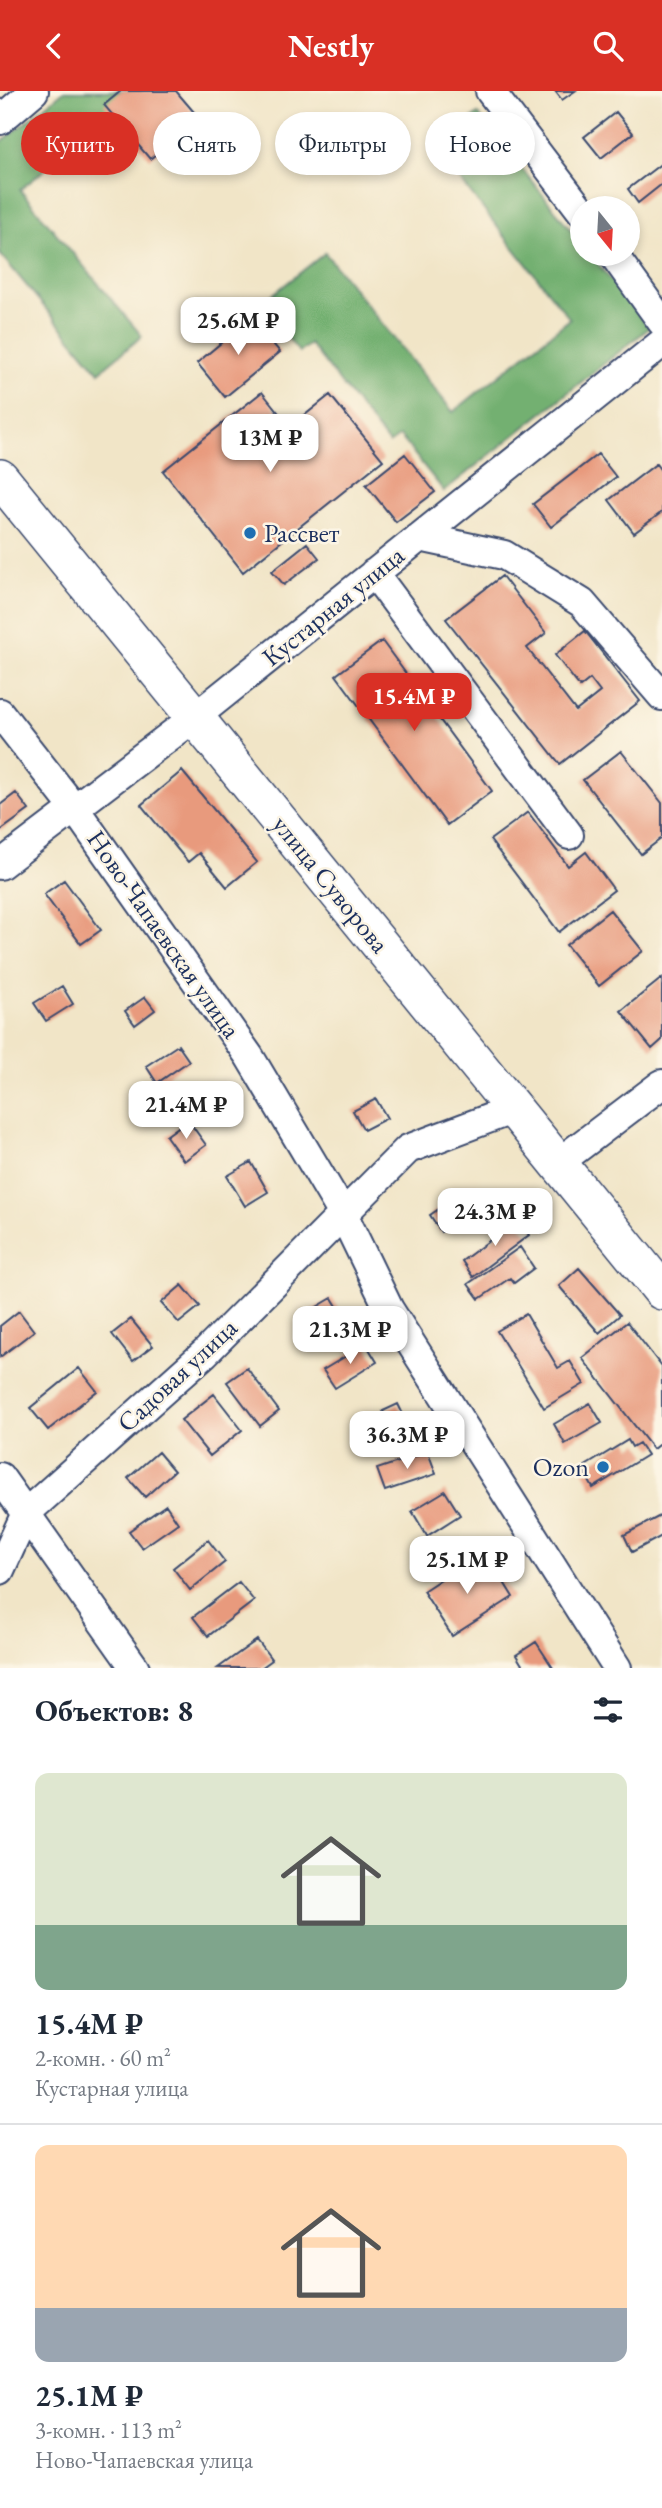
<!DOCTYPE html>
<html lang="ru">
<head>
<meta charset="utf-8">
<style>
  body { margin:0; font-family:"EB Garamond",serif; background:#f2f2f3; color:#1f2937; height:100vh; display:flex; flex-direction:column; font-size:26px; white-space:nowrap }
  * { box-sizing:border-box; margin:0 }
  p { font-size:23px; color:#747a83 }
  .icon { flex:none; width:38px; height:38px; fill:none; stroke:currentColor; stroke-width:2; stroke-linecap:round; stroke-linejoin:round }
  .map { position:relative; height:1577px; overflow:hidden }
  .sheet { display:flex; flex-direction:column; background:#fff; flex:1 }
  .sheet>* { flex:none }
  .banner { position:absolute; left:21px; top:21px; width:621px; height:63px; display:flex; gap:14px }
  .needle { width:46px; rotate:162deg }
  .controls { position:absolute; left:570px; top:105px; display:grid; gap:14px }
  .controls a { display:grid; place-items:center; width:70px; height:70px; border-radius:50%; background:#fff; box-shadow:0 4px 10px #0003; font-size:35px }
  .price { position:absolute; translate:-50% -60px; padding:0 16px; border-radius:14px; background:#fff; color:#222; font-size:23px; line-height:46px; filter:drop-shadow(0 2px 4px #0008) }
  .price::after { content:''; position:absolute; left:50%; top:42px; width:21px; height:16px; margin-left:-10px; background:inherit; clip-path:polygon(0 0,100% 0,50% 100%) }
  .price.on { background:#d93025; color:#fff }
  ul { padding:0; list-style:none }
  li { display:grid; align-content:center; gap:14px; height:371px; padding:0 35px }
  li+li { border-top:2px solid #e0e1e3 }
  li span { display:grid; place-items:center; height:217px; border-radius:14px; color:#555 }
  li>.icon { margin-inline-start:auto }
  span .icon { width:126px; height:126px; fill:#fffc; stroke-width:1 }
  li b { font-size:30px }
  h2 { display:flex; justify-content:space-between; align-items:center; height:84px; padding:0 35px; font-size:30px }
  .chip { padding:0 24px; border-radius:32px; background:#fff; box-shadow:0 4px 10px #0003; font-size:24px; line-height:63px }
  .chip.on { background:#d93025; color:#fff }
  header { display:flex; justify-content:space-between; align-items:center; height:91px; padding:0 35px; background:#d93025; color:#fff; font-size:32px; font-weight:700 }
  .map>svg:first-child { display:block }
  .forest { fill:#73b071; stroke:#477068; stroke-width:2 }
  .building { fill:#e89a7d }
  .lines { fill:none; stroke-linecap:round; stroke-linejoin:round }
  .minor-casing { stroke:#3b4a6e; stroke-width:32 }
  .major-casing { stroke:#3b4a6e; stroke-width:40 }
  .minor { stroke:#fff; stroke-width:28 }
  .major { stroke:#fff; stroke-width:37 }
  .poi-dot { fill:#1f6fb2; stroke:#fcf5e5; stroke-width:2.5 }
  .labels { text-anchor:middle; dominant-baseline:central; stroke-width:5; stroke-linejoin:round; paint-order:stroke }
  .poi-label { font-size:26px; fill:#1b2f5e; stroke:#fcf5e5; text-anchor:start }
  .street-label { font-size:26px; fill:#1b2f5e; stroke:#fcf5e5 }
</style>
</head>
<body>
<header><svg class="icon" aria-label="back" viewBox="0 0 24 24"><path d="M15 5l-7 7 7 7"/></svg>Nestly<svg class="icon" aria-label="search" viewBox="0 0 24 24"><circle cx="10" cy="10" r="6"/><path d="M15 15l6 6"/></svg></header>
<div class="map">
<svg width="662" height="1577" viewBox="0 0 662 1577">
  <rect width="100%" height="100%" fill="#fcf5e5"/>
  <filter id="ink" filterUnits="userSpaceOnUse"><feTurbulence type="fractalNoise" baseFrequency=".0143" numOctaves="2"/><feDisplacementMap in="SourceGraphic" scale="14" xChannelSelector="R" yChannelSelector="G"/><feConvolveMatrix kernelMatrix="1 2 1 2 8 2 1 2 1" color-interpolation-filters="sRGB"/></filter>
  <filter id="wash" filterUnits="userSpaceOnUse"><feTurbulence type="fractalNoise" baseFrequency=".00686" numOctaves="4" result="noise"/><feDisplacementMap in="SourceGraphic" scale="28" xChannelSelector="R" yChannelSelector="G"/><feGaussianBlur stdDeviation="1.57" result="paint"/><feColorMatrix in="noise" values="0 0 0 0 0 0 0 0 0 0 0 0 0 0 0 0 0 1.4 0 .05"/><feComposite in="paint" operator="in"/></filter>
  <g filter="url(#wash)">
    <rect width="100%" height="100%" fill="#f1e5c7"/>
    <!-- forest -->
    <path class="forest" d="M64,0H140L20,99L142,245L99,281L0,163V52Z
      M478,23L583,154V163H590L649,237L444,400L400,345L389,353L310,253L299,261L261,213L325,162L453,321L570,228L435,57Z"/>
    <g id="blocks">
      <!-- building -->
      <path class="building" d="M121,0H176L199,27L150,68L104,14Z
        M555,0H575L562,9Z
        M616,21L633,42L601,67L584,46Z
        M662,72V93L638,112L628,98Z
        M251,227L280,261L225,306L197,272Z
        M262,301L290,336L330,304L383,369L243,481L163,380Z
        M405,363L435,401L396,431L366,394Z
        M598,363L616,386L551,436L533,413Z
        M656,373L662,381V421L634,442L609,409Z
        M307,452L319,467L284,494L272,480Z
        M502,485L546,542L527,557L576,620L600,601L590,588L580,596L555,564L585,540L640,610L560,673L446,528Z
        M382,550L492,700L447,734L336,584Z
        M621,660L662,712V747L641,763L583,689Z
        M182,680L257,771L227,796L199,762L188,771L141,714Z
        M16,702L29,719L0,740V714Z
        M528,721L568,775L586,761L614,799L559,841L490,749Z
        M64,789L101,839L81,853L44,803Z
        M610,819L643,860L599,895L566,854Z
        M662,887V949L652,958L621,920Z
        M62,895L73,913L46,930L34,912Z
        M145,906L155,919L135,934L125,920Z
        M178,954L189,970L157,992L146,975Z
        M376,1008L387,1027L364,1039L353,1020Z
        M188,1029L206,1054L184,1070L166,1045Z
        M251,1071L268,1101L245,1115L227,1085Z
        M458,1105L470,1123L441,1141L430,1124Z
        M517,1129L529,1144L473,1186L462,1170Z
        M520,1156L534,1177L514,1192L510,1187L479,1208L468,1193Z
        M579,1177L620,1224L599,1242L559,1195Z
        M182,1194L200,1215L179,1232L161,1212Z
        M332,1207L343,1225L309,1245L298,1227Z
        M19,1220L34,1240L0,1266V1235Z
        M526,1223L558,1277L570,1270L584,1293L544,1317L497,1240Z
        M131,1228L153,1255L133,1270L112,1243Z
        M627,1231L662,1276V1351L653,1358L582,1267Z
        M366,1253L377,1271L335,1297L323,1279Z
        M79,1277L97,1300L48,1339L30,1317Z
        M247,1277L279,1320L260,1335L227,1291Z
        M214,1303L242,1339L210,1365L181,1329Z
        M590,1312L602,1332L565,1353L554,1333Z
        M398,1313L414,1346L399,1354L383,1320Z
        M628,1349L632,1356L639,1352L647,1364L593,1397L582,1377Z
        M158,1361L174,1380L145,1406L128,1387Z
        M428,1361L436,1383L385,1400L377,1378Z
        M445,1400L460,1424L427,1445L412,1420Z
        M166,1414L178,1432L142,1457L129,1440Z
        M662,1424V1445L632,1461L624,1444Z
        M208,1449L225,1471L190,1499L173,1477Z
        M492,1472L513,1506L452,1545L423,1500L464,1473L472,1485Z
        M239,1491L254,1510L208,1545L193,1526Z
        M257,1549L272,1569L261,1577H218Z
        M536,1551L553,1577H524L516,1564Z"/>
    </g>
  </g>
  <g filter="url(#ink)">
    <use href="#blocks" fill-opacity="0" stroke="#3b4a6e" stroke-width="2"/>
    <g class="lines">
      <!-- minor casing -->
      <g class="minor-casing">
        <path id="minor" d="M490,0L583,122
          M0,29L34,0
          M613,163L662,231
          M420,446L504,464L582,512L662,605
          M374,482L569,744
          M0,622L75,718L249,965L343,1123L389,1218L617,1577
          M0,774L195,626L662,252
          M558,1072L662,993
          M0,1386L135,1577
          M0,1479L26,1422L205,1262L408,1058L514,1018"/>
      </g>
      <!-- major casing -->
      <g class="major-casing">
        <path id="major" d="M0,387L662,1200"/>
      </g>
      <!-- minor -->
      <use href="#minor" class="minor"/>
      <!-- major -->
      <use href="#major" class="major"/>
    </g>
  </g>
  <!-- markers -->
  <g class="poi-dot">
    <circle cx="250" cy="442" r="7"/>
    <circle cx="603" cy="1376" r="7"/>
  </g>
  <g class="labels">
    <!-- poi labels -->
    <g class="poi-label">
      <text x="264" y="442">Рассвет</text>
      <text x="589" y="1376" text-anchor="end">Ozon</text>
    </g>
    <!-- street labels -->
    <g class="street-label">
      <text transform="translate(333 515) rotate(-39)">Кустарная улица</text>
      <text transform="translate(331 793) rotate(51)">улица Суворова</text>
      <text transform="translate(164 843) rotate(55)">Ново-Чапаевская улица</text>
      <text transform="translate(177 1284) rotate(-43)">Садовая улица</text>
    </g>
  </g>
</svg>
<div class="controls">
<a><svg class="needle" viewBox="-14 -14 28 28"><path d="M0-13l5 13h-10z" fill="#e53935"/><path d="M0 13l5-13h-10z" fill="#747a83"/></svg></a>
</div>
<b class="price" style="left:238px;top:266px">25.6M ₽</b>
<b class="price" style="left:270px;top:383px">13M ₽</b>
<b class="price on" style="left:414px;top:642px">15.4M ₽</b>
<b class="price" style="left:186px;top:1050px">21.4M ₽</b>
<b class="price" style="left:495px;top:1157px">24.3M ₽</b>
<b class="price" style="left:350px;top:1275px">21.3M ₽</b>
<b class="price" style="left:407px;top:1380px">36.3M ₽</b>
<b class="price" style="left:467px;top:1505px">25.1M ₽</b>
<div class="banner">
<a class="chip on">Купить</a>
<a class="chip">Снять</a>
<a class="chip">Фильтры</a>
<a class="chip">Новое</a>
</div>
</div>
<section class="sheet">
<h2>Объектов: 8<svg class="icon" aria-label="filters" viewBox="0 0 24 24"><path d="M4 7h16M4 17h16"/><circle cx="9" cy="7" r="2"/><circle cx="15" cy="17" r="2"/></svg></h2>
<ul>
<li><span style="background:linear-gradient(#dfe7d0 70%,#7fa58c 0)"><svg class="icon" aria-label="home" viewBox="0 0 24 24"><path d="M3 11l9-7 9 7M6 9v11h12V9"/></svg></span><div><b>15.4M ₽</b><p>2-комн. · 60 m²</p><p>Кустарная улица</p></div></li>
<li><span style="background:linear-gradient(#ffd9b3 75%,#9aa5b1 0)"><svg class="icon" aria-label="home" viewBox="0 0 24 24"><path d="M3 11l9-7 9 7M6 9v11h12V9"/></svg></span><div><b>25.1M ₽</b><p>3-комн. · 113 m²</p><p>Ново-Чапаевская улица</p></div></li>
</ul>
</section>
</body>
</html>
